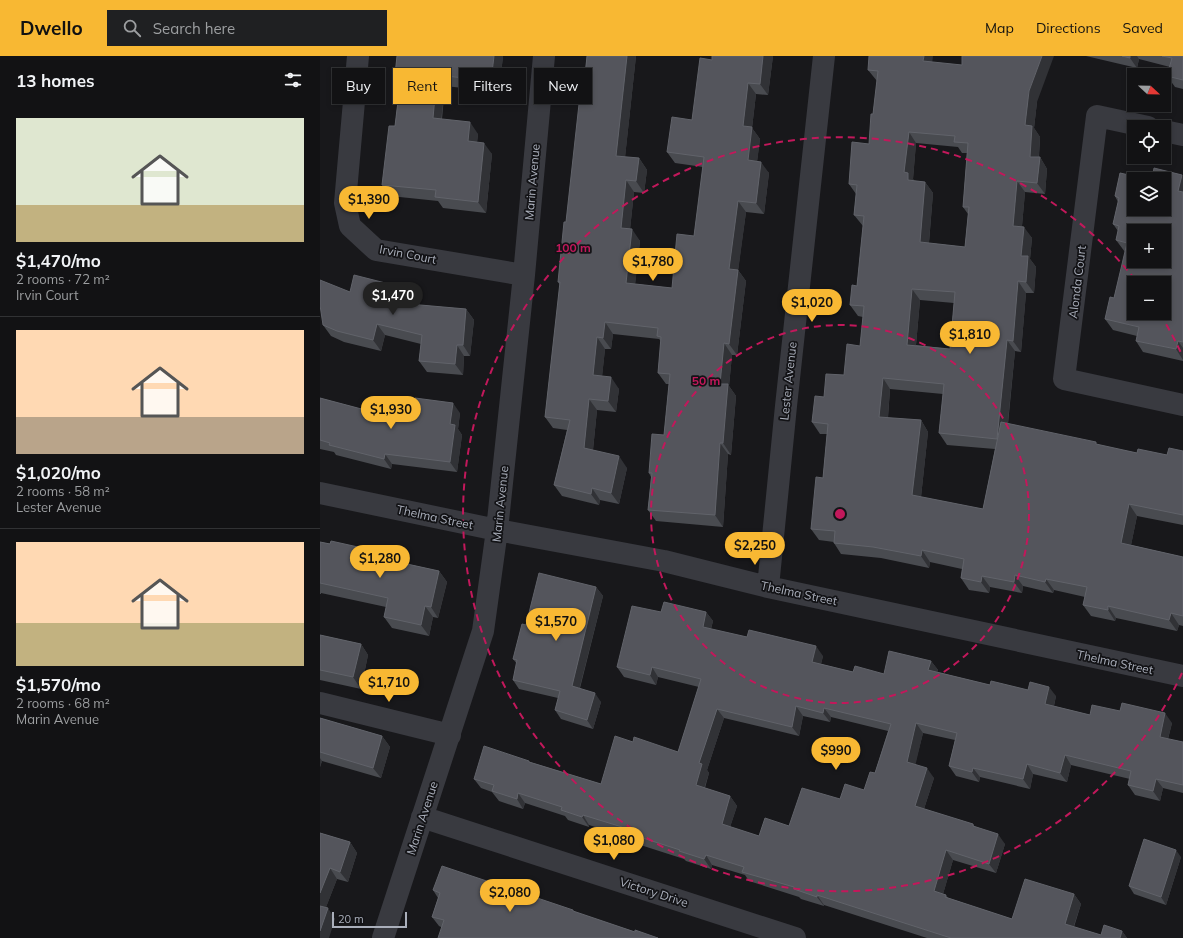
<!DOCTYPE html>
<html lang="en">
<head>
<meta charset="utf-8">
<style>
  body { margin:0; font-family:Mulish,sans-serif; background:#1f2022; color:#f1f3f6; height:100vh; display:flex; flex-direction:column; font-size:15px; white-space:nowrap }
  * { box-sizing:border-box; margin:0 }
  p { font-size:13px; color:#9c9ea0 }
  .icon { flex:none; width:22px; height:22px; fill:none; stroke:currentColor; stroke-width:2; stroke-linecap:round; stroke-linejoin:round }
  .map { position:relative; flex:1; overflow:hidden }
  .panel { display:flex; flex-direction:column; background:#121214; width:320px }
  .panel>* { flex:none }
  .hud { position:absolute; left:12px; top:12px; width:380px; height:36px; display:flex; gap:8px }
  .needle { width:26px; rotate:112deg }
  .tools { position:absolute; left:807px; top:12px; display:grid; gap:8px }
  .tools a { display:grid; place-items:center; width:44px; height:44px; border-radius:0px; background:#121214; box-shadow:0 2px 6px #0003,0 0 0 1px #313234; font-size:20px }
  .scale { position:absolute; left:12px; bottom:10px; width:75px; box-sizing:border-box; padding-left:4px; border:2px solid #aaafbb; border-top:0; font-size:11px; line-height:14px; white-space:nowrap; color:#aaafbb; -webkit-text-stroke:3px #131316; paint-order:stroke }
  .price { position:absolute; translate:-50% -34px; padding:0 9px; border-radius:14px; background:#f8b833; color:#111; font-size:13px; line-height:26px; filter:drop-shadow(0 1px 2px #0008) }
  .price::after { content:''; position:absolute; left:50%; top:24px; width:12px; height:9px; margin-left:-6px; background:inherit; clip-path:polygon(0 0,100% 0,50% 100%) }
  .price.active { background:#222; color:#fff }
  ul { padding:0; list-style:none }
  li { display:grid; align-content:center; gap:8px; height:212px; padding:0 16px }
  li+li { border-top:1px solid #313234 }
  li span { display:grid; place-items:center; height:124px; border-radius:0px; color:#555 }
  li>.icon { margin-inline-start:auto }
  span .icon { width:72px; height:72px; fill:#fffc; stroke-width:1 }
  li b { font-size:17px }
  h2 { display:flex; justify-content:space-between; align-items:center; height:48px; padding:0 16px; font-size:17px }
  .chip { padding:0 14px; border-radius:0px; background:#121214; box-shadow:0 2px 6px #0003,0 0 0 1px #313234; font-size:14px; line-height:36px }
  .chip.active { background:#f8b833; color:#111 }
  header { display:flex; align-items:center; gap:24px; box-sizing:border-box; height:56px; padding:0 20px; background:#f8b833; color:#111 }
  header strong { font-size:19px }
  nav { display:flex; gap:22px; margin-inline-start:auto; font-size:14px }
  .search { width:280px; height:36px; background:#1f2022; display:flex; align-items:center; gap:10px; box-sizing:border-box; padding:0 14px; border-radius:0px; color:#9c9ea0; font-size:15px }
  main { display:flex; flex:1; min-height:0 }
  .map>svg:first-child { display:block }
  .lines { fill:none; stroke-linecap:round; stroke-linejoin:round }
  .minor { stroke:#393a40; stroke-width:22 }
  .wall { fill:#494b50; fill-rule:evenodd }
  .shaded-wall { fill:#313236 }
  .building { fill:#54555c; stroke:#61636a; fill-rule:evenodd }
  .ring { fill:none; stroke:#c2185b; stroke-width:2; stroke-dasharray:7 5 }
  .labels { text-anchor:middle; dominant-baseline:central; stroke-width:3.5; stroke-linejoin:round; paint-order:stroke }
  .street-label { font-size:12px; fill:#aaafbb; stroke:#131316 }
  .centre { fill:#c2185b; stroke:#131316; stroke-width:2 }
  .ring-label { font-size:12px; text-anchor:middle; font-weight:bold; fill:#c2185b; stroke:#131316; stroke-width:3.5; stroke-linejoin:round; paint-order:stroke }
</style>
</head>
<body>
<header>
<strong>Dwello</strong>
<div class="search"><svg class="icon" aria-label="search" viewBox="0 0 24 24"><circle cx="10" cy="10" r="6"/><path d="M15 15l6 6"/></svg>Search here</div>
<nav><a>Map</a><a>Directions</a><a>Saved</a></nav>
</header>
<main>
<section class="panel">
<h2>13 homes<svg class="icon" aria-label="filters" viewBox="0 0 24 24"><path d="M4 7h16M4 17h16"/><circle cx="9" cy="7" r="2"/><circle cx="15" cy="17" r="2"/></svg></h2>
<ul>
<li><span style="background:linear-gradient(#dfe7d0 70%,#c2b280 0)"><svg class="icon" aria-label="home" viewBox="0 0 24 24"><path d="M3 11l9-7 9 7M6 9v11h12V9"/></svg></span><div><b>$1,470/mo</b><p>2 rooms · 72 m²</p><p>Irvin Court</p></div></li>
<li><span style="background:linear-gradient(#ffd9b3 70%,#b9a48a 0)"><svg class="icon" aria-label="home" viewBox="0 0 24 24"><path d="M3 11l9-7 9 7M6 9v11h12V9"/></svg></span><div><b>$1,020/mo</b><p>2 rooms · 58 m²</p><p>Lester Avenue</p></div></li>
<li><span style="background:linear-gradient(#ffd9b3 65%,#c2b280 0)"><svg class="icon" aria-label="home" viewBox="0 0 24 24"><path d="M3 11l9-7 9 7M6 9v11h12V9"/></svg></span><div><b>$1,570/mo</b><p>2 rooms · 68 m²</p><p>Marin Avenue</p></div></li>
</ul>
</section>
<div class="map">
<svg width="863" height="882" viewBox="0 0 863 882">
  <rect width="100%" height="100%" fill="#18181b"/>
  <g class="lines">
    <!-- minor -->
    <path class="minor" d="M38,0L25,147L30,170L56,194L204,219
      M828,71L777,60L744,323L863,349
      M844,75L863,79
      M0,437L177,474L344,505L448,531L863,620
      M448,531L466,350L504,0
      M0,647L130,679
      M102,761L475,882
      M63,882L163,575L177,474L204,219L224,0"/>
  </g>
  <!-- wall -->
  <path class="wall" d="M77,0H183L179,36L125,30L122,63L158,78L157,86L172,98L166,157L123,152L118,145L70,140L62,129L75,70L79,35L74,28Z
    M267,0H316L305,101L319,102L327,114L324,137L314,136L310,173L320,185L315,228L352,232L374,180L383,111L355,107L347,96L372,64L392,4L453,0L448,39L436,38L432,72L440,83L437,105L449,117L444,158L426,156L418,214L426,225L417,299H412L409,330L416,340L411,399L408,398L403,471L336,465L328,454L331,421L329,417L344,379L349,328H346L338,317L341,285L339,283L293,278L291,293H285L282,320L299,333L296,356L277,354L273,394L307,412L299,448L280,444L279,449L242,440L234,429L247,374L233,372L225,361L240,229L238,226L246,166Z
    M766,0H863V33L855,31L847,20L850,11L819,3L817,12Z
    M612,6L717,46L714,72L720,81L719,101H720L727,113L725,138L705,136L702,170L712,182L710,203L716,211L714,237H706L701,296L695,295L688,368L778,389L817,397L847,399L863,395V469L817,460L811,489L863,501V570L859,569L857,575L796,562L795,565L771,560L763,549L765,541L734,534L733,537L703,530L702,537L670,531L669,537L649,534L641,522L642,513L610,506L609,512L561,502L521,498L514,487V486L499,484L491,473L503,422L507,378H500L492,366L504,341L524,319L540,290L543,261L538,260L530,249L537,230L543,170L534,159L536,138L529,128L549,88L553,58L557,25L548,14ZM596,87L638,91L642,97H647L643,151L648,158L645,191L609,187L613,137L605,126L594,125L593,123ZM600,244L634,247L630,293L596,289ZM570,333L623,338L619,377L627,389L675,393L663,453L601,441L608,376L601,364L568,362Z
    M800,117L814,153L863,121V305L823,296L816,285L817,280L793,274L785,263L794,242L805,196L796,184L798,175L793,168L798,146L795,140Z
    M30,236L100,244L99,249L146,253L154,264L150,300H144L143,319L107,316L99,305L101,288L65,279L61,295L24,286L11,280L3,269Z
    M0,342L83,364L94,352L140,357L138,373L142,379L137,416L72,408L71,413L16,399L14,396L0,393Z
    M0,486L65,497L70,504L119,515L127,526L118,562L113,561L109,580L72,572L64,561L66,551L1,537V538H0Z
    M276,531L283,540L260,632L281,646L273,673L241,663L235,654L238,642L199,633L193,624L197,608L193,603L206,569Z
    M341,556H386L393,565L391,573L503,600L501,608L533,616L564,618L611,605L618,614L617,616L670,629L736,640L734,650L770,659L800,655L852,667L848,683L863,686V737L843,732L840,745L815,739L808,729L810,723L751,709L747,726L713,718L710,733L660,721L659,726L636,720L629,710L635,684L603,677L595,708L614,722L604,753L653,768L655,771L685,788L676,817L633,804L623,838L626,839L628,842L692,863L754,838L761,848L754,871L781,879L802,875L807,882H607L504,849V850L481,843L479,841L429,825L425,819L392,809L391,813L366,805L364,803L308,785L304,780L269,769V771L248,764L245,760L205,747L203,753L179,745L172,736L161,732L154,723L210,706L281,728L313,686L358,696L379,631L338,621L336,629L304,621L297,611ZM483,660L510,666L511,661L568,675L555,717L544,734L520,743L469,770L439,780L410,771L417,750L410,740L385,732L389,717L387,714L404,662L479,680Z
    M0,579L41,588L48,599L41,633L0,624Z
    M0,662L62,680L70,691L61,722L2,705L0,711Z
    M0,777L30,786L37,797L28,826L17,823L6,851L15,863L0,882Z
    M861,801L846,849L814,838L809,830Z
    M113,834L255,856L315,876L338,882L121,871L119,870L112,861L118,842Z"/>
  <!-- shaded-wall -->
  <path class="shaded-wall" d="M174,0H183L179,36L171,25Z
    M307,0H316L304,111L296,100Z
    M443,0H453L448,39L440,28Z
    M604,0H613L611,17L603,5Z
    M722,0H734L717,46L714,72L720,81L718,112L710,101L705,69L709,35Z
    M810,0H817L819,3L817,12L810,2Z
    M117,19L125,30L120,74L113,62Z
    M428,27L436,38L432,72L440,83L436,115L428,104L423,70Z
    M150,66L158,78L156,96L148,85Z
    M589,76L596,87L593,123L596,128L588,124L584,116Z
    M164,87L172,98L166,157L158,146Z
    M720,101L727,113L725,138L717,127Z
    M319,102L327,114L324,137L316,125Z
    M441,106L449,117L444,158L436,147Z
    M862,119L863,121V142L858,135Z
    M306,124L314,136L309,184L301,172Z
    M697,125L705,136L701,181L693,170Z
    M605,126L613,137L608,197L600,186Z
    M418,145L426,156L417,224L409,213Z
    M704,171L712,182L710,203L716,211L714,237L706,226L701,200Z
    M312,173L320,185L314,239L306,227Z
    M418,214L426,225L417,299L409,288Z
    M698,225L706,237L701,296L693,285Z
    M592,233L600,244L595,300L587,289Z
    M93,234L100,244L97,259L89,248Z
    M146,253L154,264L150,300L143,289Z
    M285,266L293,278L291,293L283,282Z
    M57,268L65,279L61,295L53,284Z
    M277,281L285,293L281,331L273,319Z
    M687,284L695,295L685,394L677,383Z
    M858,285L863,292V304L856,293Z
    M404,287L412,299L409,330L416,340L411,399L403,387L400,328Z
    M137,289L144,300L143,319L135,308Z
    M291,321L299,333L296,356L288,345Z
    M563,322L570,333L567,372L559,361Z
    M269,343L277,354L272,403L264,392Z
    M133,347L140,357L138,373L142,379L137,416L130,406V368Z
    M601,364L608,376L600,450L592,439Z
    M400,387L408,398L403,471L395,459Z
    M65,398L72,408L71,413L64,403Z
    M299,400L307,412L299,448L291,437Z
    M272,432L280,444L279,449L271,438Z
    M809,448L817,460L809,499L801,487Z
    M602,494L610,506L609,512L601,500Z
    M65,497L73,508L64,503Z
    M119,515L127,526L118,562L111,551Z
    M695,519L703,530L702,537L694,526Z
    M662,520L670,531L669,537L661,526Z
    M726,523L734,534L733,537L725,526Z
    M276,531L283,540L258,638L252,630Z
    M105,550L113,561L109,580L101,569Z
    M788,550L796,562L795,565L788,554Z
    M386,556L393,565L389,580L383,571Z
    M851,557L859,569L857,575L849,564Z
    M41,588L48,599L41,633L33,621Z
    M496,590L503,600L499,616L492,606Z
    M611,605L618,614L615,624L608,614Z
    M332,611L338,621L336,629L330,619Z
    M729,631L736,640L732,658L725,648Z
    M275,637L281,646L273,673L267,664Z
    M476,650L483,660L479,680L472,671Z
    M504,652L511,661L510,666L503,657Z
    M397,653L404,662L387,714L389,717L382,739L376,729L379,707Z
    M845,657L852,667L846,690L840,681Z
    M596,667L603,677L594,715L587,706Z
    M62,680L70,691L61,722L53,712Z
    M745,699L751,709L747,726L740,717Z
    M0,702L2,705L0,711Z
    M707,708L713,718L710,733L703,723Z
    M607,712L614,722L602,759L595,750Z
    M653,712L660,721L659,726L652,716Z
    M836,723L843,732L840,745L833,735Z
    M198,737L205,747L203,753L197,743Z
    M410,740L417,750L408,777L402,768Z
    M263,759L269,769V771L262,761Z
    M678,778L685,788L676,817L669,808Z
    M30,786L37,797L28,826L20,816Z
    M626,794L633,804L621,845L614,835Z
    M856,794L861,801L846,849L841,841Z
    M386,799L392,809L391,813L384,803Z
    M10,812L17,823L3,859L0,854V837Z
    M754,838L761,848L751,878L745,868Z
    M497,839L504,849V850L497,841Z
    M8,852L15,863L9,882H0V875Z
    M802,875L807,882H800Z"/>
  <!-- building -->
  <path class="building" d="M77,0H174L171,25L117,19L113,62L150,66L148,85L164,87L158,146L115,141L116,134L62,129L69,70H75L80,29L74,28Z
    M267,0H307L296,100L319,102L316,125L306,124L301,172L312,173L306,227L352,232L357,178L374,180L384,101L347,96L352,61L372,64L380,2L392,4V0H443L440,28L428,27L423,70L432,71L428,104L441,106L436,147L418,145L409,213L418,214L409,288L404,287L400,328H408L403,387H400L395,459L328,454L332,417H329L332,378L344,379L350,318L338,317L341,281L337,280L338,272L285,266L283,282L277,281L273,319L291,321L288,345L269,343L264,392L299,400L291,437L272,432L271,438L234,429L250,364L225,361L240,226H238L244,166H246L261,30H264Z
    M549,0H604L603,5L642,9V0H722L709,35L705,69L712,70L710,101H720L717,127L697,125L693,170L704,171L701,200H708L706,226L698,225L693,285L687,284L677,383L619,377L624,328L563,322L559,361L601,364L592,439L663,453L681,366L776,386V388L817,397L818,393L847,399L849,392L863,395V459L809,448L801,487L863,501V560L851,557L849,564L788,550V554L763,549L767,531L726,523L725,526L695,519L694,526L662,520L661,526L641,522L644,503L602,494L601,500L553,491L514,487L515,475L491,473L496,421L503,422L508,368L492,366L495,340L504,341L506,318L524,319L527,288L540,290L544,250L530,249L532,229L537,230L544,160L534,159L537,129L529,128L532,86L549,88L551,58H553L558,15L548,14ZM589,76L635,80L634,86L648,87L643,151H649L645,191L600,186L605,126L588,124V117L584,116ZM592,233L635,236L630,293L587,289Z
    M802,0H810V2Z
    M842,0H863V24L847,20L852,2Z
    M834,112L862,119L858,135L863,136V286L858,285L856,293L816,285L819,271L785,263L790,241L794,242L807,187L796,184L799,170L793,168L799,142L795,140L800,117L827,123H814V153H844V123H832ZM814,175H844V205H814ZM814,227H844V257H814Z
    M34,219L93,234L89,248L146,253L143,289H137L135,308L99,305L102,279L57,268L53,284L17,275L3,269L0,249V224L30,236Z
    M0,342L83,364L84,351L94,352L95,342L133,347L130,368L135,369L130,406L65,398L64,403L9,389L10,387L0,384Z
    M11,485L65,497L64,503L119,515L111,551L105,550L101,569L64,561L68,542L0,527V486L10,488Z
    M219,517L276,531L252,630L275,637L267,664L235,654L240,635L193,624L197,604L193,603L202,568L206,569Z
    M344,546L386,556L383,571L427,581L429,574L496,590L492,606L533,616L535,610L564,618L569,595L611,605L608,614L670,629L671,625L708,634L710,626L729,631L725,648L770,659L772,649L800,655L802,647L845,657L840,681L863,686V729L836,723L833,735L808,729L811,715L745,699L740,717L707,708L703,723L653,712L652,716L629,710L637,677L596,667L587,706L607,712L595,750L653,768V770L678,778L669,808L626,794L614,835L626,839L625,841L692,863L705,823L754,838L745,868L781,879L784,869L802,875L800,882H631L497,839V841L474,833V831L422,816L424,811L386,799L384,803L359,795L360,794L301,775L302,771L263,759L262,761L241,754L242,751L198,737L197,743L172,735L174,729L154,723L164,690L209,705V706L281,728L295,680L313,686L314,681L358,696L381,623L332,611L330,619L297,611L312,550L341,556ZM476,650L503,657L504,652L571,668L555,717L550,716L544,734L525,728L520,743L482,732L469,770L445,762L439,780L402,768L410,740L376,729L382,708L379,707L397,653L472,671Z
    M0,579L41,588L33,621L0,614Z
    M0,662L62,680L53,712L0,696Z
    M0,777L30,786L20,816L10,812L0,837Z
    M824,783L856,794L841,841L809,830Z
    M122,810L253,854V855L315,876V874L338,882H118L124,864L112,861L120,837L113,834Z
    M0,850L8,852L0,875Z"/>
  <!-- distance rings -->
  <g class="ring">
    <circle cx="520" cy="458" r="189"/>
    <path d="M862 617A377 377 0 1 1 817 226M840 258A377 377 0 0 1 862 299"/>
  </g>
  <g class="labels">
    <!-- street labels -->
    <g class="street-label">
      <text transform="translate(212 126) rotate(-85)">Marin Avenue</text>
      <text transform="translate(88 198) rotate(11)">Irvin Court</text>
      <text transform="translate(757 226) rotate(-83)">Alonda Court</text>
      <text transform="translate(468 325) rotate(-84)">Lester Avenue</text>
      <text transform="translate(180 448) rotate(-84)">Marin Avenue</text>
      <text transform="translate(115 461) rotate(12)">Thelma Street</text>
      <text transform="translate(479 537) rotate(12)">Thelma Street</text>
      <text transform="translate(795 606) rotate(12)">Thelma Street</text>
      <text transform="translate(102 762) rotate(-72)">Marin Avenue</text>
      <text transform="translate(334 836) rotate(18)">Victory Drive</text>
    </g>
  </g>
  <circle cx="520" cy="458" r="6" class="centre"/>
  <g class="ring-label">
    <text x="253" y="196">100 m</text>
    <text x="386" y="329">50 m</text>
  </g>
</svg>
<div class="tools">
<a><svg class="needle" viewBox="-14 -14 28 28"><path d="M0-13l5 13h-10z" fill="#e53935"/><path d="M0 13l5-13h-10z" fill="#9c9ea0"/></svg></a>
<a><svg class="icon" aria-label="locate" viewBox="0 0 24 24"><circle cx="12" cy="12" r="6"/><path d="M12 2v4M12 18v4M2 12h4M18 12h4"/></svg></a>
<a><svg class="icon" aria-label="layers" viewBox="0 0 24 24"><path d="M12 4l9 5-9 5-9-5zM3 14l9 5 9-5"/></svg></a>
<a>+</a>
<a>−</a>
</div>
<div class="scale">20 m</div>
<b class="price" style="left:49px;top:164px">$1,390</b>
<b class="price" style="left:333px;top:226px">$1,780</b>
<b class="price active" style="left:73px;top:260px">$1,470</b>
<b class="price" style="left:492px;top:267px">$1,020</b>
<b class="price" style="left:650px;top:299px">$1,810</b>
<b class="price" style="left:71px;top:374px">$1,930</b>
<b class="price" style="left:435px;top:510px">$2,250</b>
<b class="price" style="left:60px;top:523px">$1,280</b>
<b class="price" style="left:236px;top:586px">$1,570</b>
<b class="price" style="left:69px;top:647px">$1,710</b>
<b class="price" style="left:516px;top:715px">$990</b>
<b class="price" style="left:294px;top:805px">$1,080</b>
<b class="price" style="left:190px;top:857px">$2,080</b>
<div class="hud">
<a class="chip">Buy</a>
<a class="chip active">Rent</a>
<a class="chip">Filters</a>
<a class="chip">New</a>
</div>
</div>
</main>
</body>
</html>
